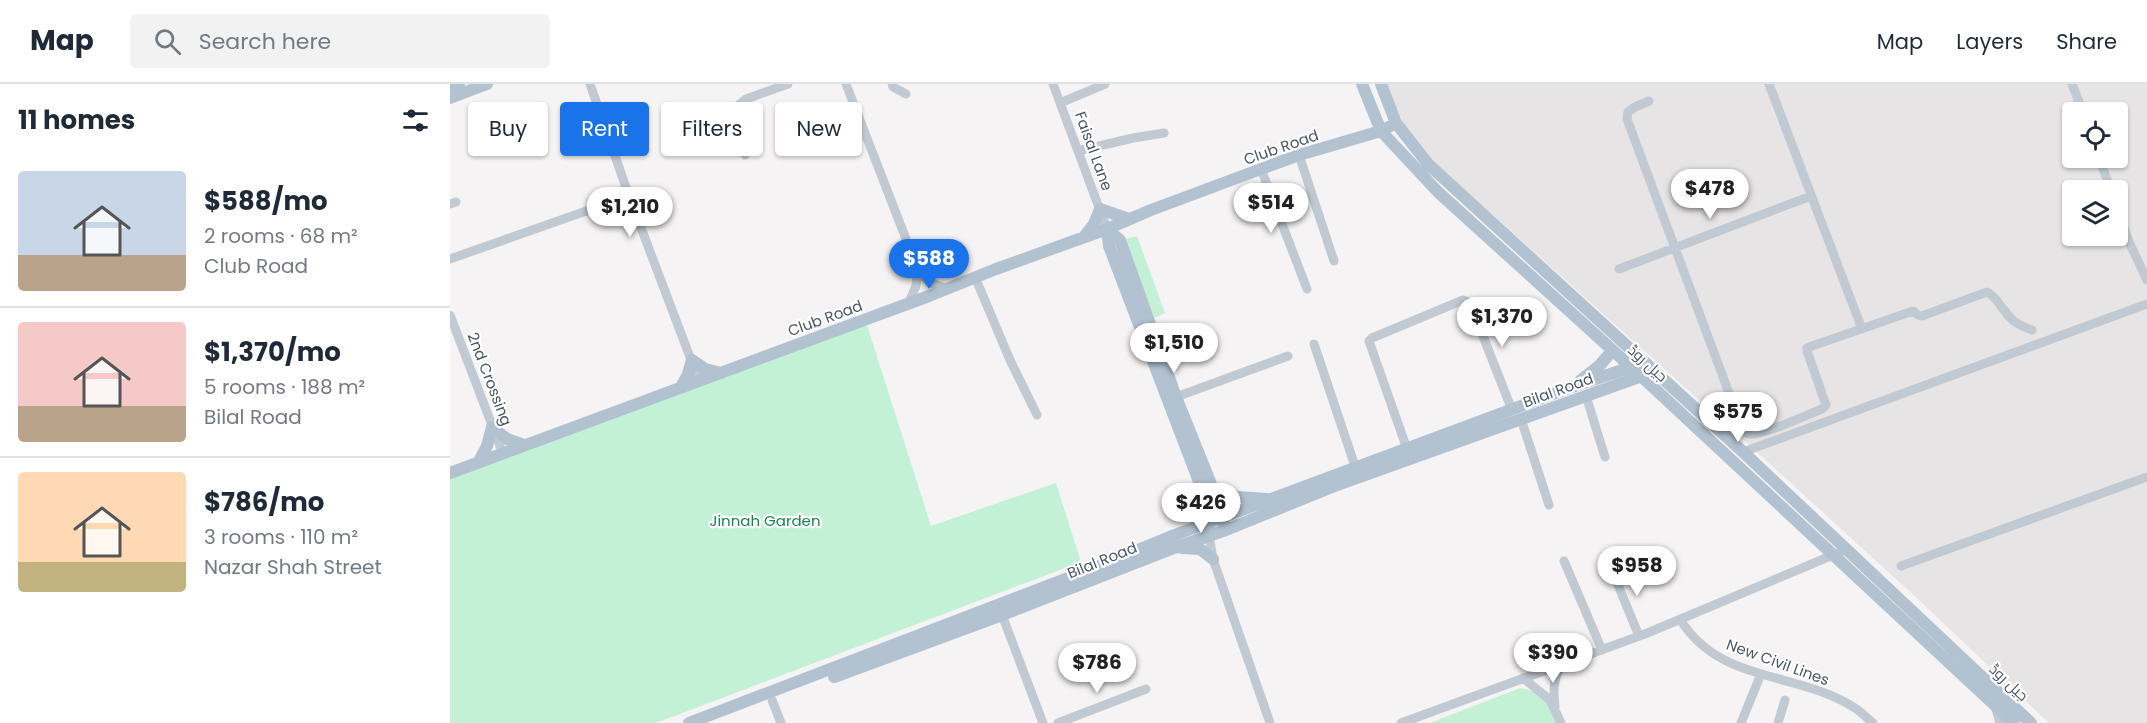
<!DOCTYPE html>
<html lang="en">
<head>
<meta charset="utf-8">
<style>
  body { margin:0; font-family:Poppins,Cairo,sans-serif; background:#f2f2f3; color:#1f2937; height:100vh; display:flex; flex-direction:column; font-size:22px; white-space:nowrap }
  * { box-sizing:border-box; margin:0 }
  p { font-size:20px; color:#747a83 }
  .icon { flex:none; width:33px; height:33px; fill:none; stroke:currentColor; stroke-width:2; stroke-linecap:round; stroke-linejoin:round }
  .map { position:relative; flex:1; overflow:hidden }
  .side { display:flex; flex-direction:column; background:#fff; width:450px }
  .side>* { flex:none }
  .hud { position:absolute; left:18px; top:18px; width:570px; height:54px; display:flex; gap:12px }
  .tools { position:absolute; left:1612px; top:18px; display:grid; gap:12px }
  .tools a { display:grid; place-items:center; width:66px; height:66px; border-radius:6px; background:#fff; box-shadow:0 2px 4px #0004; font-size:30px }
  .price { position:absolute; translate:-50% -51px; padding:0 14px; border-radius:21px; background:#fff; color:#222; font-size:20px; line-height:39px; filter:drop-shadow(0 2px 3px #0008) }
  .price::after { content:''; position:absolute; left:50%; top:36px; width:18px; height:14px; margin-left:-9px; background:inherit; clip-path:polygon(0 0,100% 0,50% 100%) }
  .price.on { background:#1a73e8; color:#fff }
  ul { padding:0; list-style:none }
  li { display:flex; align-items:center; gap:18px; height:150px; padding:0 18px }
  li+li { border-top:2px solid #e0e1e3 }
  li span { display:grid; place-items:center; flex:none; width:168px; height:120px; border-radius:6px; color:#555 }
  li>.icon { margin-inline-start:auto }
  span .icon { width:72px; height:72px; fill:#fffc; stroke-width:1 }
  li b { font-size:26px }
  h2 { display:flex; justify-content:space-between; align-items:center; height:72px; padding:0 18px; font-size:26px }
  .pill { padding:0 21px; border-radius:6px; background:#fff; box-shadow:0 2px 4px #0004; font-size:21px; line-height:54px }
  .pill.on { background:#1a73e8; color:#fff }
  header { display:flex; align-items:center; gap:36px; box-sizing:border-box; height:84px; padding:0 30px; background:#fff; border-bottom:2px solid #e0e1e3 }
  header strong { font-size:28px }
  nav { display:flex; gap:33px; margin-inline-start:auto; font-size:21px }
  .search { width:420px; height:54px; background:#f2f2f3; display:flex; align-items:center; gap:15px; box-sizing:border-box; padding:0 21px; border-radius:6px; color:#747a83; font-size:22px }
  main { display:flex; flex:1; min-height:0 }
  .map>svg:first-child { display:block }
  .education { fill:#e6e4e5; fill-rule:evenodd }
  .green { fill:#c3f1d5 }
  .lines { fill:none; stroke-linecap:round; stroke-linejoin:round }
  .minor { stroke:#c1cad2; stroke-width:9 }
  .major { stroke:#b3c2d1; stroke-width:12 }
  .labels { text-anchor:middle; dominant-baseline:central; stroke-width:4.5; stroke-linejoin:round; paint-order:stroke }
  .street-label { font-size:15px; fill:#4a5661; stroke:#fff }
  .park-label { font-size:15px; fill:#17864f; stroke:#fff }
</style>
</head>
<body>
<header>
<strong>Map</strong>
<div class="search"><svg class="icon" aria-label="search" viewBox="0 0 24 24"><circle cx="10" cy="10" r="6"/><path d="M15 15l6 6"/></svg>Search here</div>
<nav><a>Map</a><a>Layers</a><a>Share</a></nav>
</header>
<main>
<section class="side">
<h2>11 homes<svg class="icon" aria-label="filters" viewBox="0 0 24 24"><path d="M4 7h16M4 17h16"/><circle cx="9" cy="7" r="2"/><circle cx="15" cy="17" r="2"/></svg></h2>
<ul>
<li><span style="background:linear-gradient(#c9d6e8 70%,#b9a48a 0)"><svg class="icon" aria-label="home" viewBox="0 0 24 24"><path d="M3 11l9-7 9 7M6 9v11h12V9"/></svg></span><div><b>$588/mo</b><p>2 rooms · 68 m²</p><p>Club Road</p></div></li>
<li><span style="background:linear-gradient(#f6c9c9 70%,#b9a48a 0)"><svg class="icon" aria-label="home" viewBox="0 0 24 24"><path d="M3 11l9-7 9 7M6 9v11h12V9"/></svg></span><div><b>$1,370/mo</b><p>5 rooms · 188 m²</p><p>Bilal Road</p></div></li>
<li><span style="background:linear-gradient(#ffd9b3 75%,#c2b280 0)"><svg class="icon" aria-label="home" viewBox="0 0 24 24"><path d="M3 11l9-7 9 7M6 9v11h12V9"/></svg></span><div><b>$786/mo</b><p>3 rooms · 110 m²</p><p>Nazar Shah Street</p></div></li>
</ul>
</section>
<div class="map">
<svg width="1697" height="639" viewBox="0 0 1697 639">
  <rect width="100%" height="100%" fill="#f5f3f3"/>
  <!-- education -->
  <path class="education" d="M936,0H1697V639H1599L1469,516L1286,349L983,77L954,41ZM1623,28H1668V74H1623ZM1623,106H1668V152H1623Z"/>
  <!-- green -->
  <path class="green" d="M687,152L715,229L704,234L676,155Z
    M415,235L481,442L606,399L631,478L206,639H0V394Z
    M1070,604C1096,609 1098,616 1107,639H980Z"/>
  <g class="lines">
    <!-- minor -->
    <path class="minor" d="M140,0L179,112L249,297
      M396,0L468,186C475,197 484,202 497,204
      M442,0L443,3L456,10
      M603,0L657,145
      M1319,0L1412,245
      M1622,0L1633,28
      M1199,17L1185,23L1178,28L1177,35L1292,344C1294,346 1297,349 1299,350C1310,353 1359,330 1372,325L1376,321L1357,267V264L1362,262L1463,227L1468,231L1472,232L1537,208C1545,212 1548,219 1554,226C1561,237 1570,242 1582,246
      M610,19L655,0
      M628,67L683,54L714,49
      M295,71L284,36L286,23L296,15L338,0
      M849,71L884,177
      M1649,74L1661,106
      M811,85L857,205
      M0,120L6,118
      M1668,126L1679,158L1697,196
      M0,175L179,112
      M1169,185L1361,112
      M525,193L560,276L587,331
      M459,218L466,202L468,186
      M0,231L53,370
      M864,260L906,385
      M1136,312L1155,373
      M726,313L838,272
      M1071,335L1099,421
      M957,365L919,257L922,254L1013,216L1020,219L1062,326
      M1293,368L1697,220
      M759,451L763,475L820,639
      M1114,477L1152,566
      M1451,482L1697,393
      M1161,484L1189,552
      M552,531L593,639
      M1230,535C1269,600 1349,587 1405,624C1411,628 1417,634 1423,639
      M1073,594L1100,616L1111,639
      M322,616L331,639
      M1545,622L1550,639
      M1105,623C1103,606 1103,594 1113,580
      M608,639L696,605
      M951,639L1195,550L1395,466
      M1291,639L1311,590
      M1328,639L1335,616"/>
    <!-- major -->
    <path class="major" d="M912,0L931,47L988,108L1191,292L1564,639
      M931,0L946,39L978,80L1293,368L1581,639
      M0,3L9,0
      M0,14L37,0
      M657,145L670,156L726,313L763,405L774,441
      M657,145L659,162L750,400L759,447
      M634,153L644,140L650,125L679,135
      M1130,297L1150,281L1162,267
      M231,303L238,290L242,276L255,285L271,289
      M42,343L57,355L74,361
      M28,379L37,362L42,343
      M0,389L479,212L546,185L657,145L701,126L811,85L849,71L931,47L946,39
      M763,405L788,413L817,415
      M732,464L750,465L763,475
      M384,593L552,531L724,464L776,446L887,401L1203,288
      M239,639L644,484L722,452L1122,303L1193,279"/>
  </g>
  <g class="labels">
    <!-- street labels -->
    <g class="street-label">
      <text transform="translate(831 63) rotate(-19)">Club Road</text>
      <text transform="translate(644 67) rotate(70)">Faisal Lane</text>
      <text transform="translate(375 234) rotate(-20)">Club Road</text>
      <text transform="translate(1198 279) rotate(42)">جیل روڈ</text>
      <text transform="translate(40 295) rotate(69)">2nd Crossing</text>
      <text transform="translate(1108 306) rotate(-20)">Bilal Road</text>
      <text transform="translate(652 476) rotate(-22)">Bilal Road</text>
      <text transform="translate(1328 578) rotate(20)">New Civil Lines</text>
      <text transform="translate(1559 598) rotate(43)">جیل روڈ</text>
    </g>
    <!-- park labels -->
    <g class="park-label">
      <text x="315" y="436">Jinnah Garden</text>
    </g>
  </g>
</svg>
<div class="tools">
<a><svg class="icon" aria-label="locate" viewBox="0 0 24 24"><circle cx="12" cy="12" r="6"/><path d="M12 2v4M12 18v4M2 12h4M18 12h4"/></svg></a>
<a><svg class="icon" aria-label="layers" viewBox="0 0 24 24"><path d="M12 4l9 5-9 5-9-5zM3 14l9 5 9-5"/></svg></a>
</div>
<b class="price" style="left:1260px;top:136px">$478</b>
<b class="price" style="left:821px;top:150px">$514</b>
<b class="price" style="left:180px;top:154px">$1,210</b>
<b class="price on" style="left:479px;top:206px">$588</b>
<b class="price" style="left:1052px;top:264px">$1,370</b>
<b class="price" style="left:724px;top:290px">$1,510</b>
<b class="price" style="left:1288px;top:359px">$575</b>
<b class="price" style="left:751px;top:450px">$426</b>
<b class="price" style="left:1187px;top:513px">$958</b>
<b class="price" style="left:1103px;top:600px">$390</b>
<b class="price" style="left:647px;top:610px">$786</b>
<div class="hud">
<a class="pill">Buy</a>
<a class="pill on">Rent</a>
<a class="pill">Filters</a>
<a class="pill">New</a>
</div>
</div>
</main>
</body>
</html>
